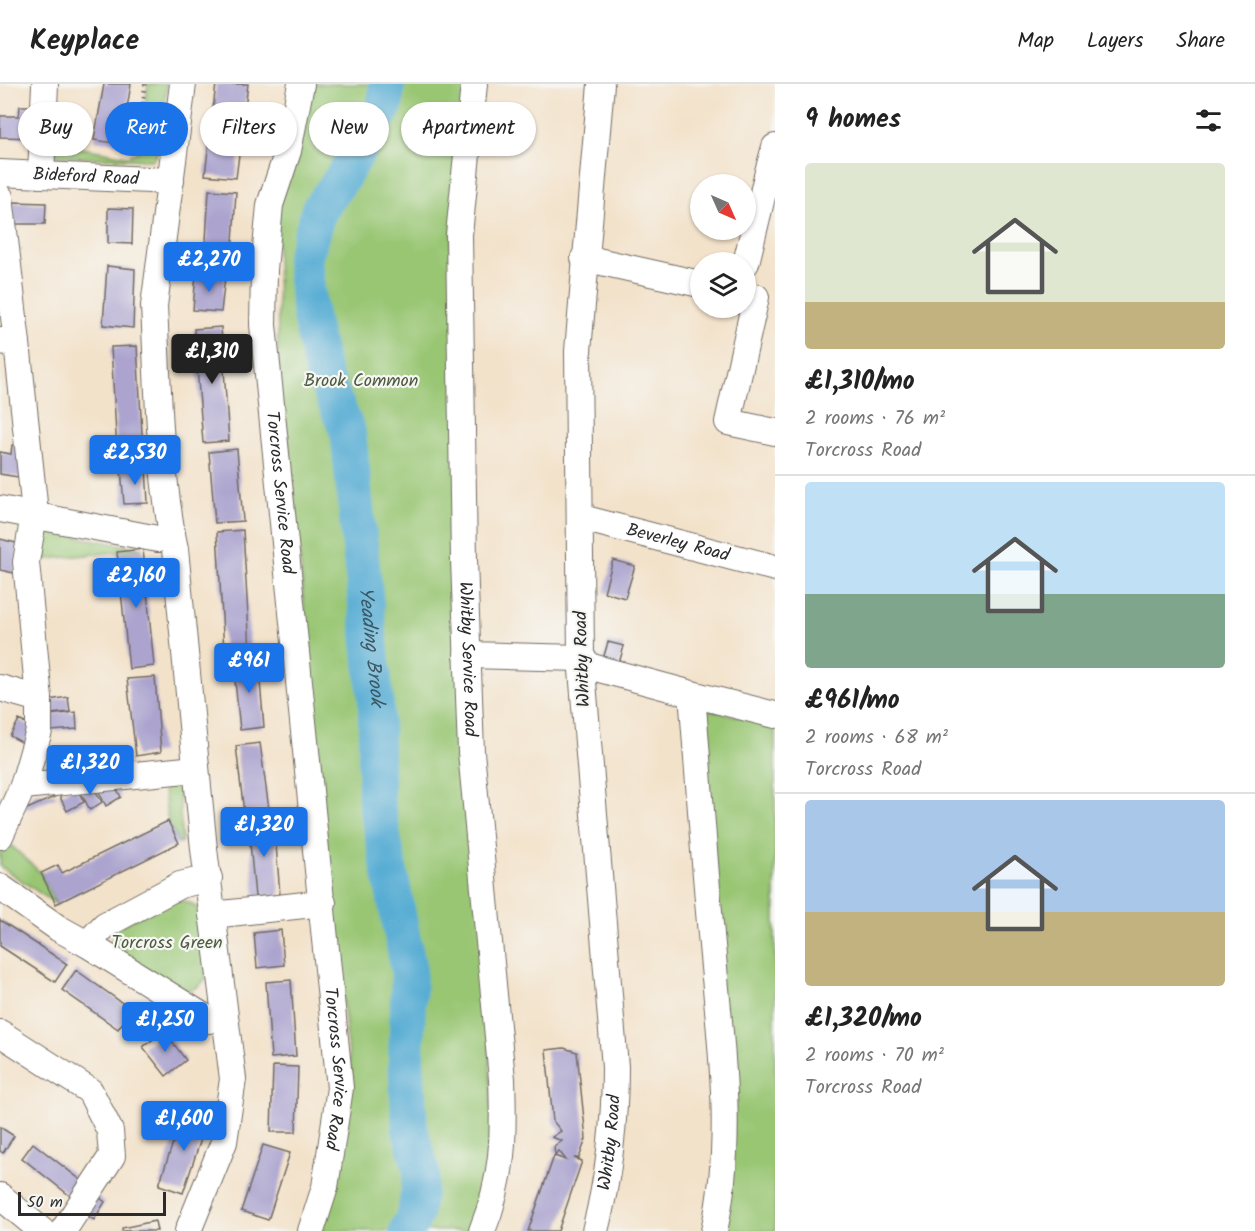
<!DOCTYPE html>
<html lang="en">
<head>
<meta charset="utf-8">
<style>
  body { margin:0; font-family:Kalam,sans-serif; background:#f2f2f2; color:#222; height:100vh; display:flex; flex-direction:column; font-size:22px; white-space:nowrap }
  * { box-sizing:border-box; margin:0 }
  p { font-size:20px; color:#767676 }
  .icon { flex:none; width:33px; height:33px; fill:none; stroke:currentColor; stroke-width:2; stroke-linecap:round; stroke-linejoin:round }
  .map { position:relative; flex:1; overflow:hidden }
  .sheet { display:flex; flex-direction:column; background:#fff; width:480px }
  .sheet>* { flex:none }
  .guide { position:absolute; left:18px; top:18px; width:570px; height:54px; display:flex; gap:12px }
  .needle { width:39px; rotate:135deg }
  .buttons { position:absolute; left:690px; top:90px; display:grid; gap:12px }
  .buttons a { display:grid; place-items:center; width:66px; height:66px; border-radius:50%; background:#fff; box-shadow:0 2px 4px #0004; font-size:30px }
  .scale { position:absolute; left:18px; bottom:15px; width:148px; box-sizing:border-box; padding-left:6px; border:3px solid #2b2b2b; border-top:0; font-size:16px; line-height:21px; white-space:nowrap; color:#2b2b2b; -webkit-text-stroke:4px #f6f6f2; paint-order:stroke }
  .price { position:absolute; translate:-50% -51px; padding:0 14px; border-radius:6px; background:#1a73e8; color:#fff; font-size:20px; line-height:39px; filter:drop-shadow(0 2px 3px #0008) }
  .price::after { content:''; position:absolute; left:50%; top:36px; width:18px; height:14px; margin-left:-9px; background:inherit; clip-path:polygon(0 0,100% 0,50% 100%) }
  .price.active { background:#222; color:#fff }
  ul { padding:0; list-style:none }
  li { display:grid; align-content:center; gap:12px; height:318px; padding:0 30px }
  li+li { border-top:2px solid #e0e0e0 }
  li span { display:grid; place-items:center; height:186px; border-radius:6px; color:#555 }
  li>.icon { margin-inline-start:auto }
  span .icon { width:108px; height:108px; fill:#fffc; stroke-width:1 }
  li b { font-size:26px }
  h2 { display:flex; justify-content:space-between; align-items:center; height:72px; padding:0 30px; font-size:26px }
  .pill { padding:0 21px; border-radius:27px; background:#fff; box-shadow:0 2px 4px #0004; font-size:21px; line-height:54px }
  .pill.active { background:#1a73e8; color:#fff }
  header { display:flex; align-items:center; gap:36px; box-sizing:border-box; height:84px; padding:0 30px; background:#fff; border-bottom:2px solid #e0e0e0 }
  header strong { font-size:28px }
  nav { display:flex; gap:33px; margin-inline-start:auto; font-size:21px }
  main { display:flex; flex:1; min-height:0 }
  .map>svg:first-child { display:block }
  .green { fill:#99c673; stroke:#62784f; stroke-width:1.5 }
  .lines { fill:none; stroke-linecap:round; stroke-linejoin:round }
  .river { stroke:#58add4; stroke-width:36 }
  .building { fill:#aca4cf }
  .minor-casing { stroke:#716b63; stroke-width:28 }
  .path { stroke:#716b63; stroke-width:4; stroke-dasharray:1.5 4.5; stroke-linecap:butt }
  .minor { stroke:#fff; stroke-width:26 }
  .labels { text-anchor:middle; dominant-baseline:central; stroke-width:4.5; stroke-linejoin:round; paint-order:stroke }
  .street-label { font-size:18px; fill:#2b2b2b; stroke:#f6f6f2 }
  .park-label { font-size:18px; fill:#4c5a41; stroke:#f6f6f2 }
  .water-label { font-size:20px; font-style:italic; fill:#3b5866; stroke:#f6f6f2 }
</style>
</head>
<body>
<header>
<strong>Keyplace</strong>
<nav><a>Map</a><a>Layers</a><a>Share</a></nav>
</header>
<main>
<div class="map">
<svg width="775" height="1147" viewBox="0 0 775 1147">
  <rect width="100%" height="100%" fill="#f6f6f2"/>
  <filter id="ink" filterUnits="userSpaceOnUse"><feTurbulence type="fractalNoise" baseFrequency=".0167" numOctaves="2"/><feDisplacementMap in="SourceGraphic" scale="12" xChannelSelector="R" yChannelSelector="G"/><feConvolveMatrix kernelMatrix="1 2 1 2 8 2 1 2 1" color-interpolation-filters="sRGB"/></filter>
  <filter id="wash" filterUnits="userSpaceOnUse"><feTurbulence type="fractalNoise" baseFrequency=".008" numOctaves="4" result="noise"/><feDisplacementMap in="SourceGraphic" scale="24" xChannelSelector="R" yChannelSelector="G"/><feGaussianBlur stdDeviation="1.35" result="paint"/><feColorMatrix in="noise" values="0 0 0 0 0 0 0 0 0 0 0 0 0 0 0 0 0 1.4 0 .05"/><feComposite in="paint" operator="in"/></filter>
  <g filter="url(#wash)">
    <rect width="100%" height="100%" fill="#f3e2ca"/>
    <!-- green -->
    <path class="green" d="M148,0H167L158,68L153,76L46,72L47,58L127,72L138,68Z
      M307,0H466L451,162L489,943L493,1078L470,1147H311L352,998L331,811L290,370L278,299L277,125Z
      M35,445L143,465L30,477Z
      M701,624L775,641V1147H719Z
      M178,693L182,758L179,759L168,737L162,694Z
      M4,755L41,789L56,820L0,782V763Z
      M173,815L191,819L202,829L206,894C198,905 190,908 177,906L113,863L112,853L117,844Z"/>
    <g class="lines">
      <!-- river -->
      <path class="river" id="s1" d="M387,0L385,21L342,94L319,125L304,176L310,232L323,290L348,348L376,616V717L409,887L406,976L410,1046L422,1088L415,1130L407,1147"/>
    </g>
    <g id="blocks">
      <!-- building -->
      <path class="building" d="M104,0H131L121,60L94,56Z
        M216,0H248L236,94L205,91Z
        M20,22H35V54L0,53V32H19Z
        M209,106L236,108L232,174L205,173Z
        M12,118L46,119L45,140H11Z
        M108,124L133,125L132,160L108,159Z
        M107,182L135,185L133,244L103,241Z
        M196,190L225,193L221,228L193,226Z
        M221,243L229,357L203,359L194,245Z
        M137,262L143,367L117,368L111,263Z
        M12,361H27L24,394L0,390V368L11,370Z
        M237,365L243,437L215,439L209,368Z
        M146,383L148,419L124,420L121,385Z
        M243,446L250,566L224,567L217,448Z
        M0,455L20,460L14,489L0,486Z
        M143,465L154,582L129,585L117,468Z
        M613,476L635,482L625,514L604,508Z
        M608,558L624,562L617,586L601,582Z
        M258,575L264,643L240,646L233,577Z
        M155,593L161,668L136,672L127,595Z
        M68,613L70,628L50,630L49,616Z
        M76,628L77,645L51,647L48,631Z
        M19,636L34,644L25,660L10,652Z
        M260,659L269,726L244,729L236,662Z
        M114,700L121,713L106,722L99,708Z
        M92,701L102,718L90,726L78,703Z
        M75,702L84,718L67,727L59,711Z
        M36,708L59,711L27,725L23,721Z
        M274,735L280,811L255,813L248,737Z
        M168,737L179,759L56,820L41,789L58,781L62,789Z
        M0,836L67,880L55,898L0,862Z
        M281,846L284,881L257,884L254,849Z
        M76,886L132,926L118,945L62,906Z
        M291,896L296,972L271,974L266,898Z
        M164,947L186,976L166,992L143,963Z
        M564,964L577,968L586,1055L579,1074H574L582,1077L558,1147H528L554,1072L566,1076L559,1067L555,1071L554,1063L562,1057L552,1053L561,1047L553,1037L546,966Z
        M273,982L298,983L296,1048H271Z
        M184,1026L208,1034L183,1109L159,1101Z
        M0,1043L14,1052L3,1069L0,1067Z
        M33,1059L91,1104L79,1119L22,1074Z
        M263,1061L290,1069L268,1136L241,1127Z
        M92,1108L105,1118L94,1136L78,1126Z
        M155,1137L157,1147H122V1144Z"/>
    </g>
  </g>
  <g filter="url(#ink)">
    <use href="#blocks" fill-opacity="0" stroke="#716b63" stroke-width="1.5"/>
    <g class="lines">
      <!-- minor casing -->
      <g class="minor-casing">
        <g id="minor">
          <path d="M183,0L154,222C158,299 159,390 175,465L204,765L233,995L224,1058L188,1147"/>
          <path id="s2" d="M301,0L288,67L270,121L264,186L263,241L340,1004L325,1103L311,1147"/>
          <path id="s3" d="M474,0L459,151L464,476L471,668L502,995C504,1052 504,1093 482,1147"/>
          <path d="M768,88L775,63"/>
          <path id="s4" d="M0,89L171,97"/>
          <path d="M41,91L45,0"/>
          <path d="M0,113L17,259"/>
          <path d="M584,174L700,200"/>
          <path d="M746,179L768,88L775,90"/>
          <path d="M756,213L728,338L775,348"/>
          <path d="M0,257L17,259L34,419V431L26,478L39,615V647L23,702"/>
          <path d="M0,425L158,455L172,451"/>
          <path id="s5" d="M582,434L775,484"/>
          <path d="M467,571L581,574L592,583L692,610"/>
          <path d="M0,604L39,615"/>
          <path d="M0,752L23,702L196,685"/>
          <path d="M209,794L180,801L105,841L87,860L209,936L223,932"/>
          <path d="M0,803L58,844L87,860"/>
          <path d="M212,831L323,819"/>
          <path d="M0,949L90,1007L110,1047L112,1072L63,1147"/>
          <path d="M0,1112L42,1147"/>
          <path id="s6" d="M595,1147C609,1092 615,1040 615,983L581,574L578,267L601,0"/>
          <path d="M714,1147C735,1053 720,955 712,861C704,777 699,694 692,610L775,631"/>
        </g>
      </g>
      <!-- path -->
      <path class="path" d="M145,0L138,62L152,64"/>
      <!-- minor -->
      <use href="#minor" class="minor"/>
    </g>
  </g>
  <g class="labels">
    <!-- street labels -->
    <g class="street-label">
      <text stroke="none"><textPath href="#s4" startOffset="86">Bideford Road</textPath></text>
      <text stroke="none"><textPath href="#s2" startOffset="414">Torcross Service Road</textPath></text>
      <text stroke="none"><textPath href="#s5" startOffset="99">Beverley Road</textPath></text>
      <text stroke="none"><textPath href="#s3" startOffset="576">Whitby Service Road</textPath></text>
      <text transform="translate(583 575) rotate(-92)">Whitby Road</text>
      <text stroke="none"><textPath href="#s2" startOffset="993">Torcross Service Road</textPath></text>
      <text stroke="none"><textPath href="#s6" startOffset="90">Whitby Road</textPath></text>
    </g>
    <!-- park labels -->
    <g class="park-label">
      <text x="361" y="297">Brook Common</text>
      <text x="167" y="859">Torcross Green</text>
    </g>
    <!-- water labels -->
    <g class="water-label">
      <text stroke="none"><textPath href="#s1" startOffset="592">Yeading Brook</textPath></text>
    </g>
  </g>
</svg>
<div class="buttons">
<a><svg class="needle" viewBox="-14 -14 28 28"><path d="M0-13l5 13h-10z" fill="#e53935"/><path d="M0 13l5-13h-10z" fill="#767676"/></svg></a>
<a><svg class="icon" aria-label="layers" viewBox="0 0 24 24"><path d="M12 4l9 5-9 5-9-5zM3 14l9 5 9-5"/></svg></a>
</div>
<div class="scale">50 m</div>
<b class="price" style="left:209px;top:209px">£2,270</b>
<b class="price active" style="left:212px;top:301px">£1,310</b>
<b class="price" style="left:135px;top:402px">£2,530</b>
<b class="price" style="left:136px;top:525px">£2,160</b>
<b class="price" style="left:249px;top:610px">£961</b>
<b class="price" style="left:90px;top:712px">£1,320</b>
<b class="price" style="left:264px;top:774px">£1,320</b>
<b class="price" style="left:165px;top:969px">£1,250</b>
<b class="price" style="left:184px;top:1068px">£1,600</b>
<div class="guide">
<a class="pill">Buy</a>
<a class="pill active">Rent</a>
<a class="pill">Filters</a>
<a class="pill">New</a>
<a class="pill">Apartment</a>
</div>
</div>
<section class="sheet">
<h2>9 homes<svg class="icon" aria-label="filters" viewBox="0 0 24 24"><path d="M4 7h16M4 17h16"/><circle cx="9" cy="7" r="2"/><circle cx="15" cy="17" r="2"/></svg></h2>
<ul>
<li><span style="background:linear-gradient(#dfe7d0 75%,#c2b280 0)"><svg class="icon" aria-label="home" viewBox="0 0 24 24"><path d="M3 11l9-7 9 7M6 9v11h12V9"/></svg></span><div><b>£1,310/mo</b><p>2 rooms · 76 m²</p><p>Torcross Road</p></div></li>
<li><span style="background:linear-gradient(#bfe0f5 60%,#7fa58c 0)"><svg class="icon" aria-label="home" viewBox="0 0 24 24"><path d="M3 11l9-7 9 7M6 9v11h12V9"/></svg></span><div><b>£961/mo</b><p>2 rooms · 68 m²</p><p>Torcross Road</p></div></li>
<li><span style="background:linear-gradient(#a9c7e8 60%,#c2b280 0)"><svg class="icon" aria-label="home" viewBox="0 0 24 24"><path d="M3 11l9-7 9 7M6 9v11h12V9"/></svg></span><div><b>£1,320/mo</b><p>2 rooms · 70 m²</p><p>Torcross Road</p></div></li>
</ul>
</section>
</main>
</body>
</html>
